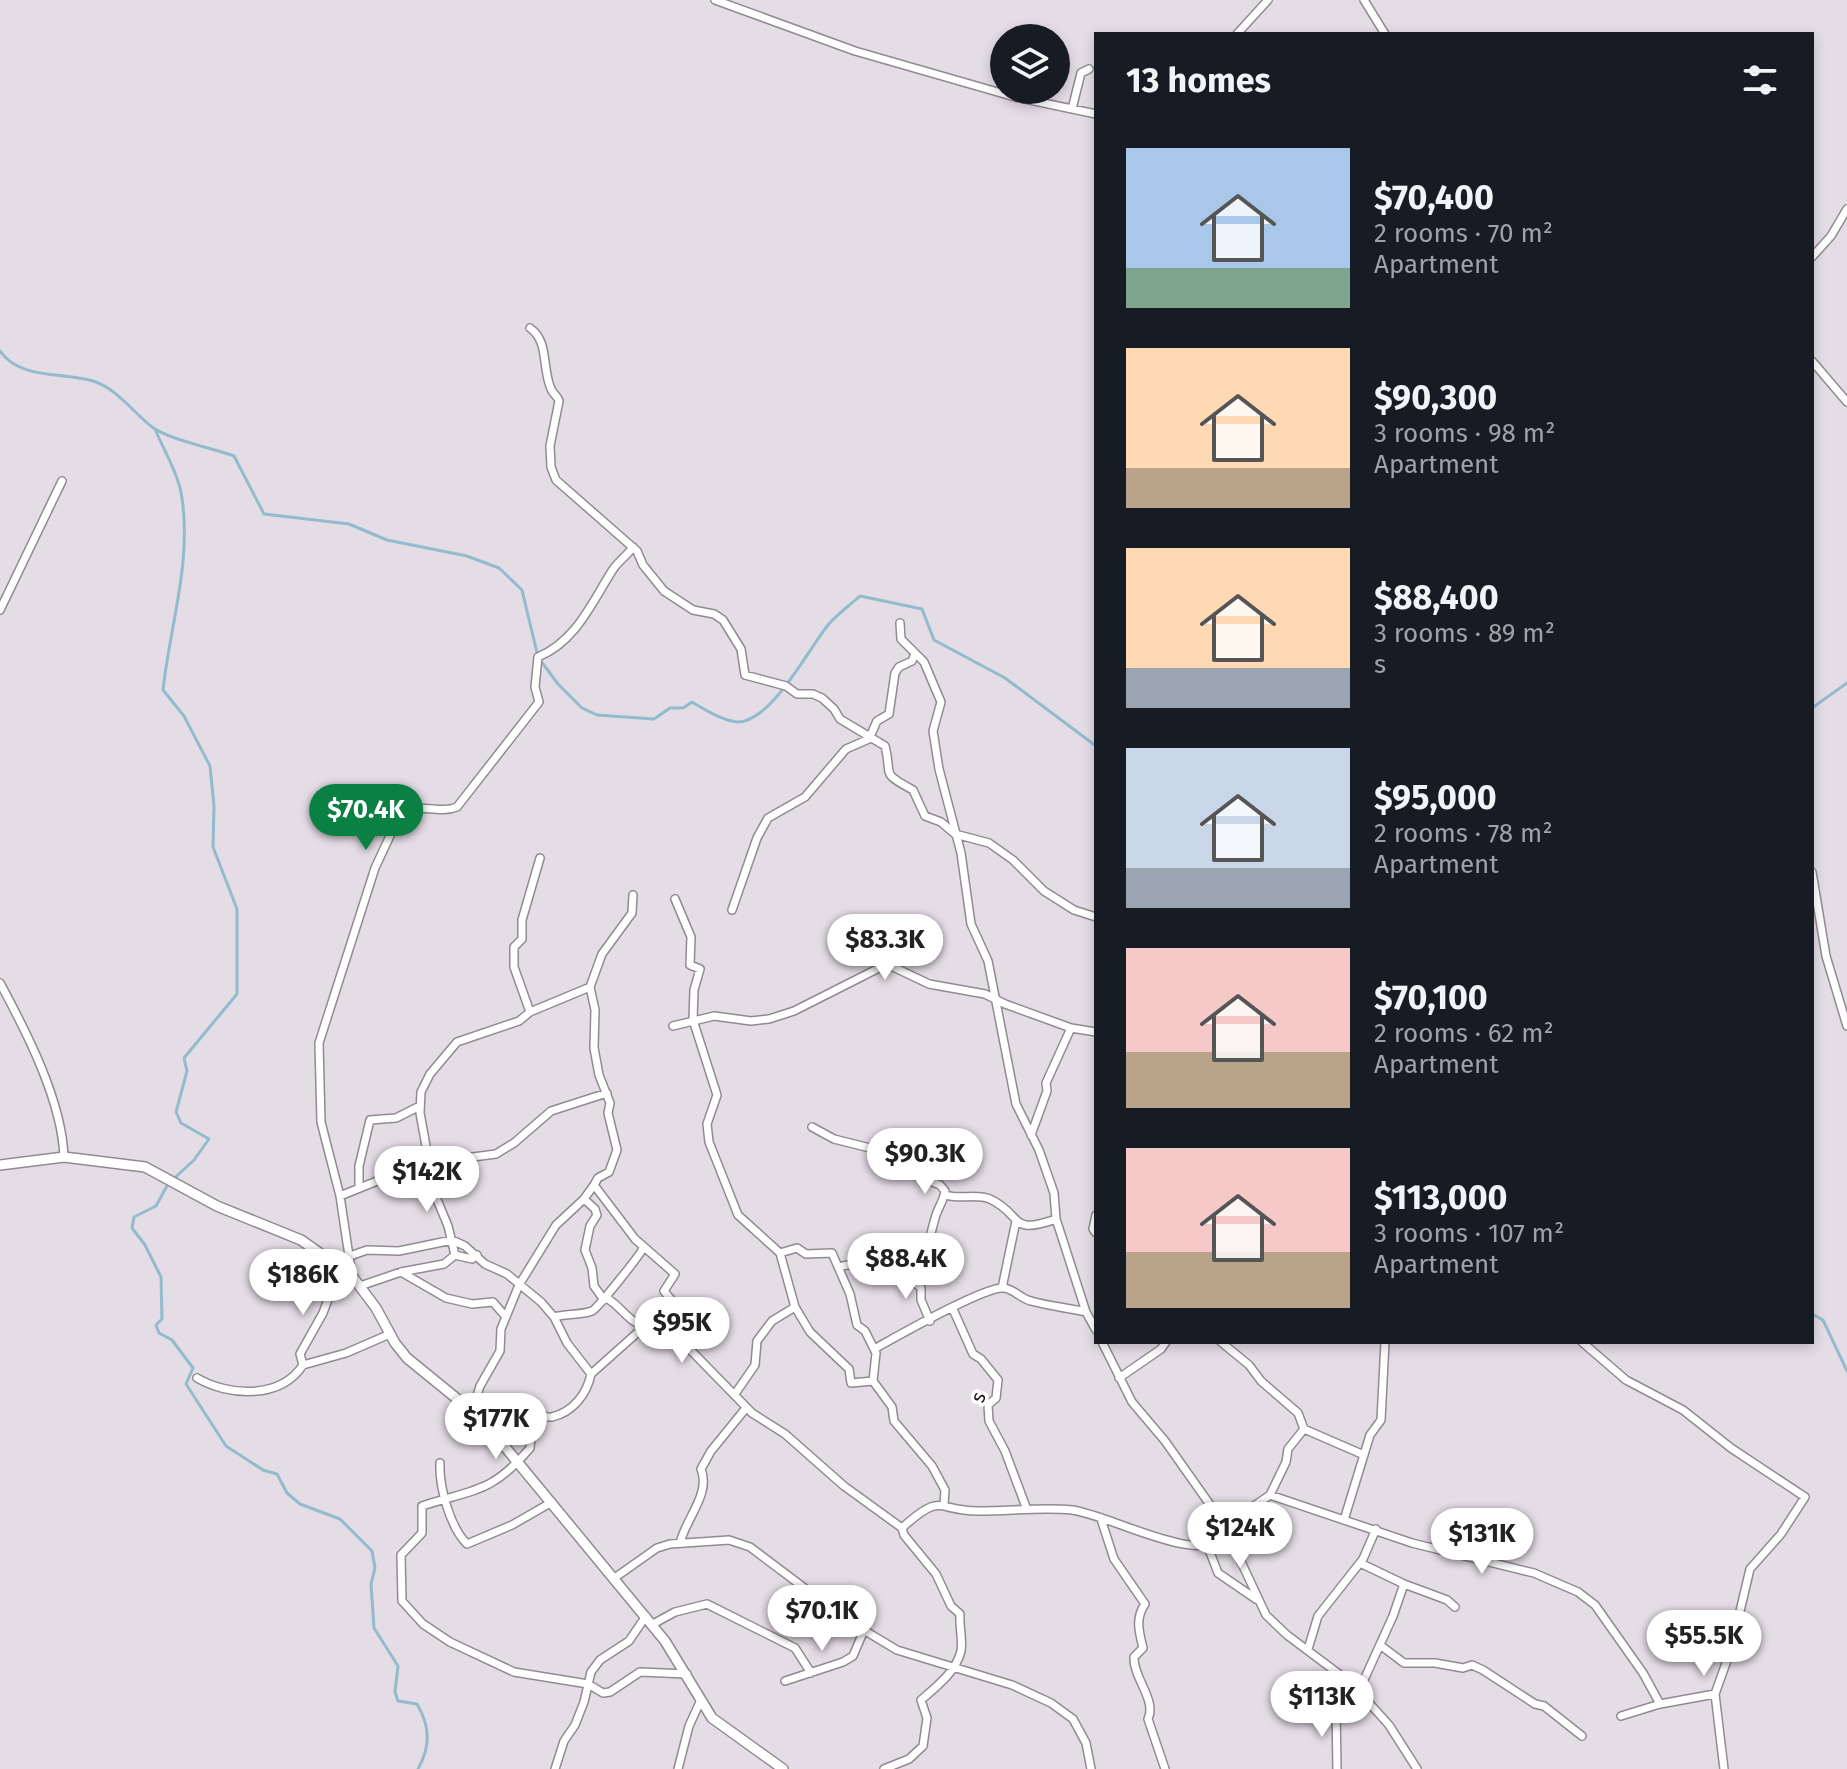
<!DOCTYPE html>
<html lang="en">
<head>
<meta charset="utf-8">
<style>
  body { margin:0; font-family:"Fira Sans",sans-serif; background:#20242c; color:#f1f3f6; height:100vh; display:flex; flex-direction:column; font-size:30px; white-space:nowrap }
  * { box-sizing:border-box; margin:0 }
  p { font-size:26px; color:#9ea1a6 }
  .icon { flex:none; width:44px; height:44px; fill:none; stroke:currentColor; stroke-width:2; stroke-linecap:round; stroke-linejoin:round }
  .map { position:relative; flex:1; overflow:hidden }
  .details { position:absolute; left:1094px; top:32px; width:720px; height:1312px; display:flex; flex-direction:column; background:#171b24; border-radius:0px; box-shadow:0 4px 12px #0003 }
  .details>* { flex:none }
  .controls { position:absolute; left:990px; top:24px; display:grid; gap:16px }
  .controls a { display:grid; place-items:center; width:80px; height:80px; border-radius:50%; background:#171b24; box-shadow:0 4px 12px #0003; font-size:40px }
  .price { position:absolute; translate:-50% -68px; padding:0 18px; border-radius:28px; background:#fff; color:#222; font-size:26px; line-height:52px; filter:drop-shadow(0 2px 4px #0008) }
  .price::after { content:''; position:absolute; left:50%; top:48px; width:24px; height:18px; margin-left:-12px; background:inherit; clip-path:polygon(0 0,100% 0,50% 100%) }
  .price.active { background:#0b8043; color:#fff }
  ul { padding:0; list-style:none }
  li { display:flex; align-items:center; gap:24px; height:200px; padding:0 32px }
  li span { display:grid; place-items:center; flex:none; width:224px; height:160px; border-radius:0px; color:#555 }
  li>.icon { margin-inline-start:auto }
  span .icon { width:96px; height:96px; fill:#fffc; stroke-width:1 }
  li b { font-size:34px }
  h2 { display:flex; justify-content:space-between; align-items:center; height:96px; padding:0 32px; font-size:34px }
  .map>svg:first-child { display:block }
  .lines { fill:none; stroke-linecap:round; stroke-linejoin:round }
  .stream { stroke:#92bcce; stroke-width:3 }
  .minor-casing { stroke:#928a92; stroke-width:10 }
  .tertiary-casing { stroke:#928a92; stroke-width:12 }
  .minor { stroke:#fff; stroke-width:7 }
  .tertiary { stroke:#fff; stroke-width:9 }
  .labels { text-anchor:middle; dominant-baseline:central; stroke-width:7; stroke-linejoin:round; paint-order:stroke }
  .street-label { font-size:20px; fill:#171417; stroke:#fff }
</style>
</head>
<body>
<div class="map">
<svg width="1847" height="1769" viewBox="0 0 1847 1769">
  <rect width="100%" height="100%" fill="#e5dde6"/>
  <g class="lines">
    <!-- stream -->
    <path class="stream" d="M0,351C20,380 63,372 93,381C116,388 133,412 152,427C170,440 212,448 234,456L264,514L349,524L387,540L467,556L499,568L522,590L538,657L558,684L582,708L597,715L654,719L670,708H683L692,702C704,709 723,721 737,722C771,723 809,648 828,625C837,614 849,606 860,596L922,609L934,640L1005,678L1096,746
      M155,429C163,449 177,471 181,492C193,560 170,624 163,690L184,716L210,766L214,806L213,847L237,909V994L184,1058L187,1071L176,1112L181,1123L209,1139L194,1160L168,1184L156,1206L134,1217L132,1228L145,1245L161,1277L162,1319L156,1325L159,1333L172,1340L193,1368L186,1384L226,1446L263,1470L277,1474L287,1493L300,1504L340,1519L372,1551L375,1568L371,1584L374,1628L398,1666L395,1692L398,1701L417,1704C430,1726 431,1746 418,1769
      M1812,708L1847,683
      M1812,1314L1823,1320L1847,1371"/>
    <!-- minor casing -->
    <g class="minor-casing">
      <path id="minor" d="M715,0L855,51L1015,97L1096,114
        M1364,0L1385,34
        M1237,34L1268,0
        M1072,109L1081,73L1089,69
        M1812,257L1831,236L1847,209
        M530,328C550,342 541,370 552,391C554,394 558,397 559,401L550,446L551,467L556,480L637,551L643,565L664,591L693,610L714,614L723,620L741,649L745,675L786,686L797,694H813L822,698L834,709L840,719L885,746C893,776 879,772 913,790L925,816L941,822L955,834L989,843L1013,860L1044,891L1074,910L1096,917
        M1812,361L1847,402
        M0,610L62,481
        M900,623L901,639L924,662L941,702L933,731L939,769L961,853L971,924L988,961L1016,1104L1039,1150L1054,1193L1056,1219L1086,1312L1096,1330
        M1812,872L1826,956L1847,1026
        M633,895L632,913L602,954L590,987L595,1010L594,1048L599,1075L610,1103L608,1113L617,1150L609,1172L598,1178L594,1185L635,1239L675,1274L664,1291L683,1314L668,1323V1327L752,1413L785,1434L844,1486L902,1528L904,1535L936,1574L951,1606L960,1614C959,1626 963,1640 961,1651C956,1672 936,1687 921,1700L927,1718L923,1746L909,1759L884,1769
        M675,899L691,937L690,965L700,969L694,990L693,1020L717,1095L707,1124L709,1142L738,1215L780,1253L795,1307L810,1332L849,1369L851,1383L873,1381L892,1407L894,1421L932,1466L945,1490L944,1504
        M732,910L757,838L768,818L805,797L846,749L869,739L877,721L889,714L895,673L899,667L912,661L914,656
        M0,983C27,1033 62,1101 64,1157
        M530,1012L514,967V947L522,939V920L540,858
        M673,1026L714,1016L751,1021L769,1019L794,1011L887,964L929,984L985,994L1005,1004L1071,1028L1096,1032
        M812,1127L834,1139L886,1152L908,1172L940,1185L945,1191C944,1200 939,1206 936,1215C927,1244 928,1270 888,1269C869,1269 857,1261 839,1267
        M1031,1135L1047,1091L1046,1083L1071,1028
        M359,1188V1166L370,1120L396,1118L420,1106
        M946,1195C960,1200 976,1193 990,1199C1024,1215 1008,1236 1056,1219
        M340,1196L387,1177L411,1174L450,1160L496,1154L514,1143L551,1111L607,1093
        M584,1199L595,1209L597,1215L590,1226L585,1250L592,1268L594,1286L604,1300
        M1096,1215L1093,1229L1096,1233
        M780,1253L797,1248L806,1254L832,1253L850,1294L857,1325L865,1331L876,1353L873,1381
        M455,1255L448,1226L428,1178V1157L420,1113L421,1092L430,1074L457,1042L519,1021L530,1012L590,987
        M350,1256L367,1250L399,1251L452,1240L465,1246L485,1264L507,1274L541,1302L554,1317L567,1343L591,1374
        M899,1269L921,1288V1300L930,1321
        M401,1272L446,1298L472,1304L493,1302L506,1317
        M352,1276L340,1196L321,1122L319,1043L375,868L402,810C421,804 440,814 457,807L539,702L535,687L538,657C576,641 591,604 612,571C617,562 627,556 633,547
        M360,1286L401,1272L444,1264L455,1255L472,1259L477,1255
        M1002,1288L1016,1221
        M606,1298C621,1305 629,1325 646,1325
        M952,1307L973,1354L981,1359L998,1380L996,1398L988,1405L989,1421L1005,1451L1026,1507
        M554,1317C566,1314 581,1315 592,1311C597,1309 641,1254 643,1248
        M668,1323L646,1325L591,1374C587,1394 573,1412 552,1417C545,1418 539,1414 533,1415L530,1448C492,1493 475,1489 422,1506V1533L401,1555L402,1601L423,1624L450,1642L514,1672L588,1684L603,1693L610,1692L640,1672L687,1674
        M1102,1342L1132,1402L1165,1441L1225,1526L1270,1495L1286,1462L1288,1449L1304,1429
        M1221,1342L1249,1365L1261,1381L1298,1413L1304,1429L1364,1455
        M1582,1342L1626,1380L1683,1410L1731,1448L1805,1497L1781,1534L1750,1569L1731,1649L1715,1694L1724,1769
        M874,1349C896,1337 983,1287 1003,1288C1013,1288 1021,1299 1031,1301C1049,1306 1068,1308 1086,1312
        M303,1365L300,1354L323,1313L340,1267
        M197,1378C228,1396 280,1400 303,1365L346,1353L390,1334
        M1119,1378L1161,1349L1166,1342
        M735,1394L755,1365L757,1341L772,1321L795,1307
        M472,1411L480,1386L500,1351L501,1329L519,1285L556,1225L584,1199L594,1185
        M440,1463C439,1487 450,1527 467,1544L512,1525L552,1502
        M1270,1495L1412,1543L1534,1573L1578,1592L1595,1605L1643,1673L1660,1704
        M1101,1519L1114,1559L1145,1604C1135,1618 1139,1632 1143,1648L1134,1657C1133,1678 1157,1700 1148,1719L1165,1769
        M1344,1520L1370,1435L1381,1420L1385,1342
        M902,1528C944,1490 936,1512 980,1511C1011,1511 1041,1507 1072,1510C1111,1515 1198,1566 1230,1537
        M1229,1536L1266,1615L1287,1635L1351,1683L1389,1725L1417,1769
        M680,1543C686,1518 711,1494 701,1469L711,1451L746,1408
        M1208,1547L1218,1573L1256,1599
        M613,1579L657,1548L670,1544L729,1540L750,1547L847,1620L897,1650L1012,1685L1051,1703L1073,1719L1086,1743L1091,1769
        M1404,1584L1447,1600L1455,1607
        M653,1624L675,1612L707,1604L795,1648L811,1673
        M1380,1645L1404,1663H1435L1463,1668L1472,1665L1483,1670L1535,1704L1544,1706L1582,1736
        M1308,1649L1318,1616L1363,1559L1376,1529
        M785,1681L843,1662L853,1656L864,1630
        M1358,1693L1393,1616L1404,1584L1360,1563
        M1336,1708L1337,1769
        M1621,1716L1660,1704L1715,1694
        M555,1769L564,1741L575,1725L584,1702L591,1672L600,1660L629,1641L646,1616
        M678,1769L689,1726L700,1702"/>
    </g>
    <!-- tertiary casing -->
    <g class="tertiary-casing">
      <path id="tertiary" d="M0,1165L64,1157L145,1167L217,1206L301,1240L352,1276L376,1308L395,1343L407,1358L472,1411L496,1436L665,1641L712,1718L783,1769"/>
    </g>
    <!-- minor -->
    <use href="#minor" class="minor"/>
    <!-- tertiary -->
    <use href="#tertiary" class="tertiary"/>
  </g>
  <g class="labels">
    <!-- street labels -->
    <g class="street-label">
      <text transform="translate(978 1397) rotate(-68)">s</text>
    </g>
  </g>
</svg>
<div class="controls">
<a><svg class="icon" aria-label="layers" viewBox="0 0 24 24"><path d="M12 4l9 5-9 5-9-5zM3 14l9 5 9-5"/></svg></a>
</div>
<b class="price active" style="left:366px;top:852px">$70.4K</b>
<b class="price" style="left:885px;top:982px">$83.3K</b>
<b class="price" style="left:925px;top:1196px">$90.3K</b>
<b class="price" style="left:427px;top:1214px">$142K</b>
<b class="price" style="left:906px;top:1301px">$88.4K</b>
<b class="price" style="left:303px;top:1317px">$186K</b>
<b class="price" style="left:682px;top:1365px">$95K</b>
<b class="price" style="left:496px;top:1461px">$177K</b>
<b class="price" style="left:1240px;top:1570px">$124K</b>
<b class="price" style="left:1482px;top:1576px">$131K</b>
<b class="price" style="left:822px;top:1653px">$70.1K</b>
<b class="price" style="left:1704px;top:1678px">$55.5K</b>
<b class="price" style="left:1322px;top:1739px">$113K</b>
<section class="details">
<h2>13 homes<svg class="icon" aria-label="filters" viewBox="0 0 24 24"><path d="M4 7h16M4 17h16"/><circle cx="9" cy="7" r="2"/><circle cx="15" cy="17" r="2"/></svg></h2>
<ul>
<li><span style="background:linear-gradient(#a9c7e8 75%,#7fa58c 0)"><svg class="icon" aria-label="home" viewBox="0 0 24 24"><path d="M3 11l9-7 9 7M6 9v11h12V9"/></svg></span><div><b>$70,400</b><p>2 rooms · 70 m²</p><p>Apartment</p></div></li>
<li><span style="background:linear-gradient(#ffd9b3 75%,#b9a48a 0)"><svg class="icon" aria-label="home" viewBox="0 0 24 24"><path d="M3 11l9-7 9 7M6 9v11h12V9"/></svg></span><div><b>$90,300</b><p>3 rooms · 98 m²</p><p>Apartment</p></div></li>
<li><span style="background:linear-gradient(#ffd9b3 75%,#9aa5b1 0)"><svg class="icon" aria-label="home" viewBox="0 0 24 24"><path d="M3 11l9-7 9 7M6 9v11h12V9"/></svg></span><div><b>$88,400</b><p>3 rooms · 89 m²</p><p>s</p></div></li>
<li><span style="background:linear-gradient(#c9d6e8 75%,#9aa5b1 0)"><svg class="icon" aria-label="home" viewBox="0 0 24 24"><path d="M3 11l9-7 9 7M6 9v11h12V9"/></svg></span><div><b>$95,000</b><p>2 rooms · 78 m²</p><p>Apartment</p></div></li>
<li><span style="background:linear-gradient(#f6c9c9 65%,#b9a48a 0)"><svg class="icon" aria-label="home" viewBox="0 0 24 24"><path d="M3 11l9-7 9 7M6 9v11h12V9"/></svg></span><div><b>$70,100</b><p>2 rooms · 62 m²</p><p>Apartment</p></div></li>
<li><span style="background:linear-gradient(#f6c9c9 65%,#b9a48a 0)"><svg class="icon" aria-label="home" viewBox="0 0 24 24"><path d="M3 11l9-7 9 7M6 9v11h12V9"/></svg></span><div><b>$113,000</b><p>3 rooms · 107 m²</p><p>Apartment</p></div></li>
</ul>
</section>
</div>
</body>
</html>
